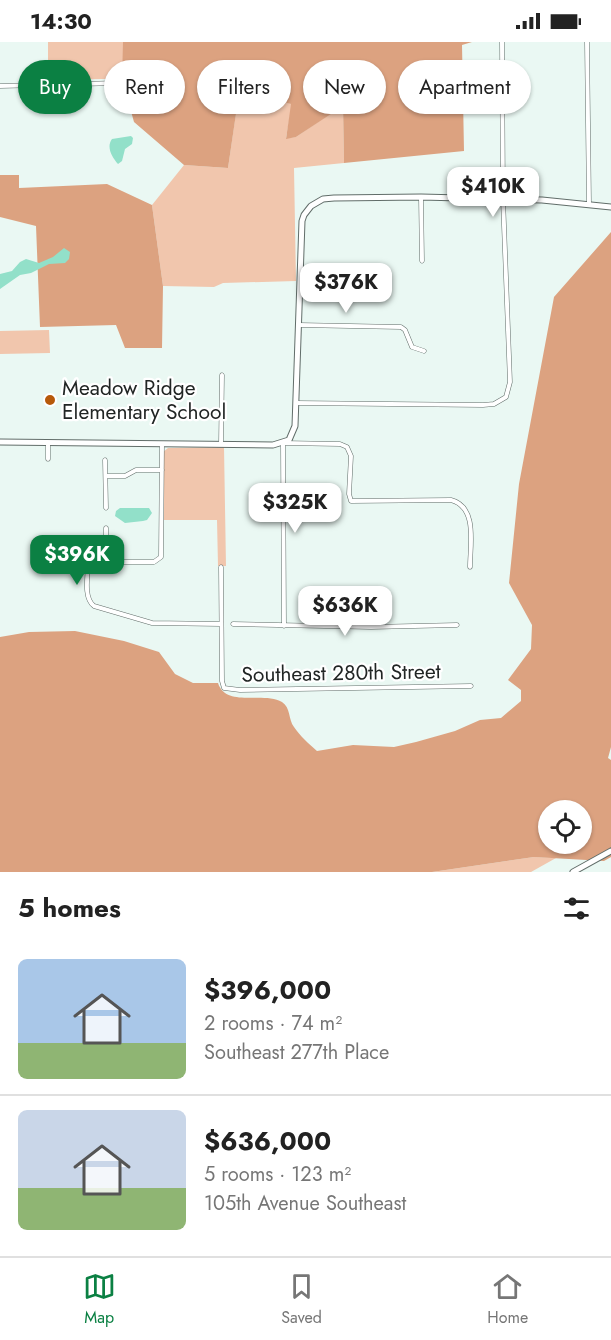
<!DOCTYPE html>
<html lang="en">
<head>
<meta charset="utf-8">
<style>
  body { margin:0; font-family:Jost,sans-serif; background:#f2f2f2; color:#222; height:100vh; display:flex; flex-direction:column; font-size:22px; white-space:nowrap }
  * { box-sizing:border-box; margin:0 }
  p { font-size:20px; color:#767676 }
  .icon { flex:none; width:33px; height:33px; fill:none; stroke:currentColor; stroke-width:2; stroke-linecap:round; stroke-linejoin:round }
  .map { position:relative; height:830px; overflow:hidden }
  .drawer { display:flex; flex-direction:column; background:#fff; flex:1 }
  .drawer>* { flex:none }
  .hud { position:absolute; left:18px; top:18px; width:576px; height:54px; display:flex; gap:12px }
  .buttons { position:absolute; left:538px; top:758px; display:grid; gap:12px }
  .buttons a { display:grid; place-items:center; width:54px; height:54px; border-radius:50%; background:#fff; box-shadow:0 2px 4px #0004; font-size:30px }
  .price { position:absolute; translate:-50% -51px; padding:0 14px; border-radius:12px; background:#fff; color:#222; font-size:20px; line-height:39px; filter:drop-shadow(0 2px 3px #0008) }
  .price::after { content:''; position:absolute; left:50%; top:36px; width:18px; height:14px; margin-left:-9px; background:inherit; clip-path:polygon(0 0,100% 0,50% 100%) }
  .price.current { background:#0b8043; color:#fff }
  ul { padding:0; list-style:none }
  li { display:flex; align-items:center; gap:18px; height:150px; padding:0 18px }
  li+li { border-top:2px solid #e0e0e0 }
  li span { display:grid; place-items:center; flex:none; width:168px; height:120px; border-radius:9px; color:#555 }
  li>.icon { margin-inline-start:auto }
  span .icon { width:72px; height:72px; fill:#fffc; stroke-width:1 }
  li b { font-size:26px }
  h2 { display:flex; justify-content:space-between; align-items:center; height:72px; padding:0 18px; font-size:26px }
  .chip { padding:0 21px; border-radius:27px; background:#fff; box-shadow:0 2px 4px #0004; font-size:21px; line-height:54px }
  .chip.current { background:#0b8043; color:#fff }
  .status { display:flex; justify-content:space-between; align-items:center; height:42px; padding:0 30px; background:#fff; direction:ltr }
  .status svg { height:16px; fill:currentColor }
  .dock { display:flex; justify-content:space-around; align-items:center; height:84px; border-top:2px solid #e0e0e0; background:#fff; font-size:16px; color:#767676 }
  .dock a { display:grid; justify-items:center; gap:3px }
  .dock .current { color:#0b8043 }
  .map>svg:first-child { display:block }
  .green { fill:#f1c6ad }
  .forest { fill:#dca280; fill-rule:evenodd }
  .water { fill:#92e0c9 }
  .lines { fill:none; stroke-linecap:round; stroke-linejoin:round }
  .street-casing { stroke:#616d69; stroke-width:5 }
  .secondary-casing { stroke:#616d69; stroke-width:7 }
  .street { stroke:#fff; stroke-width:4 }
  .secondary { stroke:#fff; stroke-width:5 }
  .poi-dot { fill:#b7590a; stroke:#fff; stroke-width:2 }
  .labels { text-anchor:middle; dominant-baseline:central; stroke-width:4.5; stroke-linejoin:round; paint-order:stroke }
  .poi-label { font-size:21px; fill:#212524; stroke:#fff; text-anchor:start }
  .street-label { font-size:21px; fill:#212524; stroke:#fff }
</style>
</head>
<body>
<div class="status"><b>14:30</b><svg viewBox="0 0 49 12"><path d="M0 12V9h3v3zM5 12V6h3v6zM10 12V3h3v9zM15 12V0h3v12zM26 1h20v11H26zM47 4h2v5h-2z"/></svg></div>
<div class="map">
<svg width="611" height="830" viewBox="0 0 611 830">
  <rect width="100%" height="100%" fill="#eaf8f3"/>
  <!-- green -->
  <path class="green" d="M48,0H217L216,35L48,38Z
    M264,55L292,62L286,96L296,95L343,63L344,121L294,126L296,239L223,241L214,245L163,244L152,163L184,123L228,126L237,64Z
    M49,288L50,311L0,312V289Z
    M224,405L226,524H218L217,478H164L163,410L168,406Z
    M534,815L556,816L531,830H432Z"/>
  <!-- forest -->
  <path class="forest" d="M123,0H472L462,3L464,109L344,121L343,64L296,95L286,97L291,62L264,55L237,65L228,126L184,123L134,80L122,37Z
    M0,133H19V146L107,142L152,163L163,244L162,306H125L116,283L40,285L36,184L0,175Z
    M611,190V705L608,716L611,718V815L604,819L534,815L432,830H0V595L29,590L75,589L124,599L159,610L175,632L193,641H218C226,666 263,649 282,660C291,666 288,677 294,685C300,694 309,702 317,709L353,703L394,705L416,700L455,689L480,678L501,676L521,659V648L508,638L531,607L532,583L509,541L519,442L554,255ZM549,768H582V801H549Z"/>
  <!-- water -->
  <path class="water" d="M131,94L133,96L132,102L125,107L122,119L118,122C112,115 106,105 112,97Z
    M64,206L70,210L69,217L65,221L49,222L31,231L20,233L0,247V232L12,229L20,220L26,217L39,221L53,215Z
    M120,466H149L152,471L147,478L143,479L125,481L115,474L116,469Z"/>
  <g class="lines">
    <!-- street casing -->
    <g class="street-casing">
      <path id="street" d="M587,0L589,161
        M0,44L158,40
        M421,155L422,219
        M299,283L401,285L405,288L412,305L424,309
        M296,361L483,363L494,362L506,355L510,340L503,157L502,0
        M48,401V417
        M221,402L222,333
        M105,418L106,466
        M106,434H125L136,428H162
        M106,486V520
        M59,520H154L161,515L162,402
        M88,521C88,533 83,556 94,564L152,581L221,582
        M221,525L222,639L224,646L240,648L471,644
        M233,582L371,585L457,583
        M284,584L283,401L340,402L347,405L351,414L349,452L351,459L451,458C478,465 470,503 470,525"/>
    </g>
    <!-- secondary casing -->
    <g class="secondary-casing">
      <path id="secondary" d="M0,400L273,403L289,398L295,384L302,179L304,173L311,164L323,157L334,156L421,155L542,158L611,165
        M573,830L611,809"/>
    </g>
    <!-- street -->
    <use href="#street" class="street"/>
    <!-- secondary -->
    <use href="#secondary" class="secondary"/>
  </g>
  <!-- markers -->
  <circle class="poi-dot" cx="50" cy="358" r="6"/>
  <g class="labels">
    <!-- poi labels -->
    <g class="poi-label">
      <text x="62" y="346">Meadow Ridge<tspan x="62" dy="24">Elementary School</tspan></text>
    </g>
    <!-- street labels -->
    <g class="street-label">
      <text transform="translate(341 631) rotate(-1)">Southeast 280th Street</text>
    </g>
  </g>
</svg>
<div class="buttons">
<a><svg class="icon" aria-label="locate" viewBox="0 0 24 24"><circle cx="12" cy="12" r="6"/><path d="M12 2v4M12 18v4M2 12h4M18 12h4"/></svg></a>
</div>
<b class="price" style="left:493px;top:176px">$410K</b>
<b class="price" style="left:346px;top:272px">$376K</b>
<b class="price" style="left:295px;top:492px">$325K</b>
<b class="price current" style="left:77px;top:544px">$396K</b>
<b class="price" style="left:345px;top:595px">$636K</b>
<div class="hud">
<a class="chip current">Buy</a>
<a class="chip">Rent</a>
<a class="chip">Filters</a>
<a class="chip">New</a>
<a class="chip">Apartment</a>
</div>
</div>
<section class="drawer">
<h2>5 homes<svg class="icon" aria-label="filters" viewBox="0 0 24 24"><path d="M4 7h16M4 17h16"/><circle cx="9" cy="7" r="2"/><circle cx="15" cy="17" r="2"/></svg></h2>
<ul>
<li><span style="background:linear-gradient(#a9c7e8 70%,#8fb573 0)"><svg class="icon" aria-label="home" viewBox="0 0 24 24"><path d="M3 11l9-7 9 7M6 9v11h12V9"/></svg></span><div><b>$396,000</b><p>2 rooms · 74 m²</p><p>Southeast 277th Place</p></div></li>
<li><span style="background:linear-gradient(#c9d6e8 65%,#8fb573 0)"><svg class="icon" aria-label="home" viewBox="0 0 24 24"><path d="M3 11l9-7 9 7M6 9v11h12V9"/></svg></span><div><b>$636,000</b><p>5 rooms · 123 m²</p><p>105th Avenue Southeast</p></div></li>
</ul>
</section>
<nav class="dock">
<a class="current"><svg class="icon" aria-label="map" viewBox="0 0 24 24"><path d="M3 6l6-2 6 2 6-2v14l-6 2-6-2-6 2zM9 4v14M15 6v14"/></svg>Map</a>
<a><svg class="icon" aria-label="saved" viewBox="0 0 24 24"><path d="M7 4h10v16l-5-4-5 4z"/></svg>Saved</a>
<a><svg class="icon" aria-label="home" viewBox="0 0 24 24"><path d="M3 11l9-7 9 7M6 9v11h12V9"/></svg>Home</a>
</nav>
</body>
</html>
